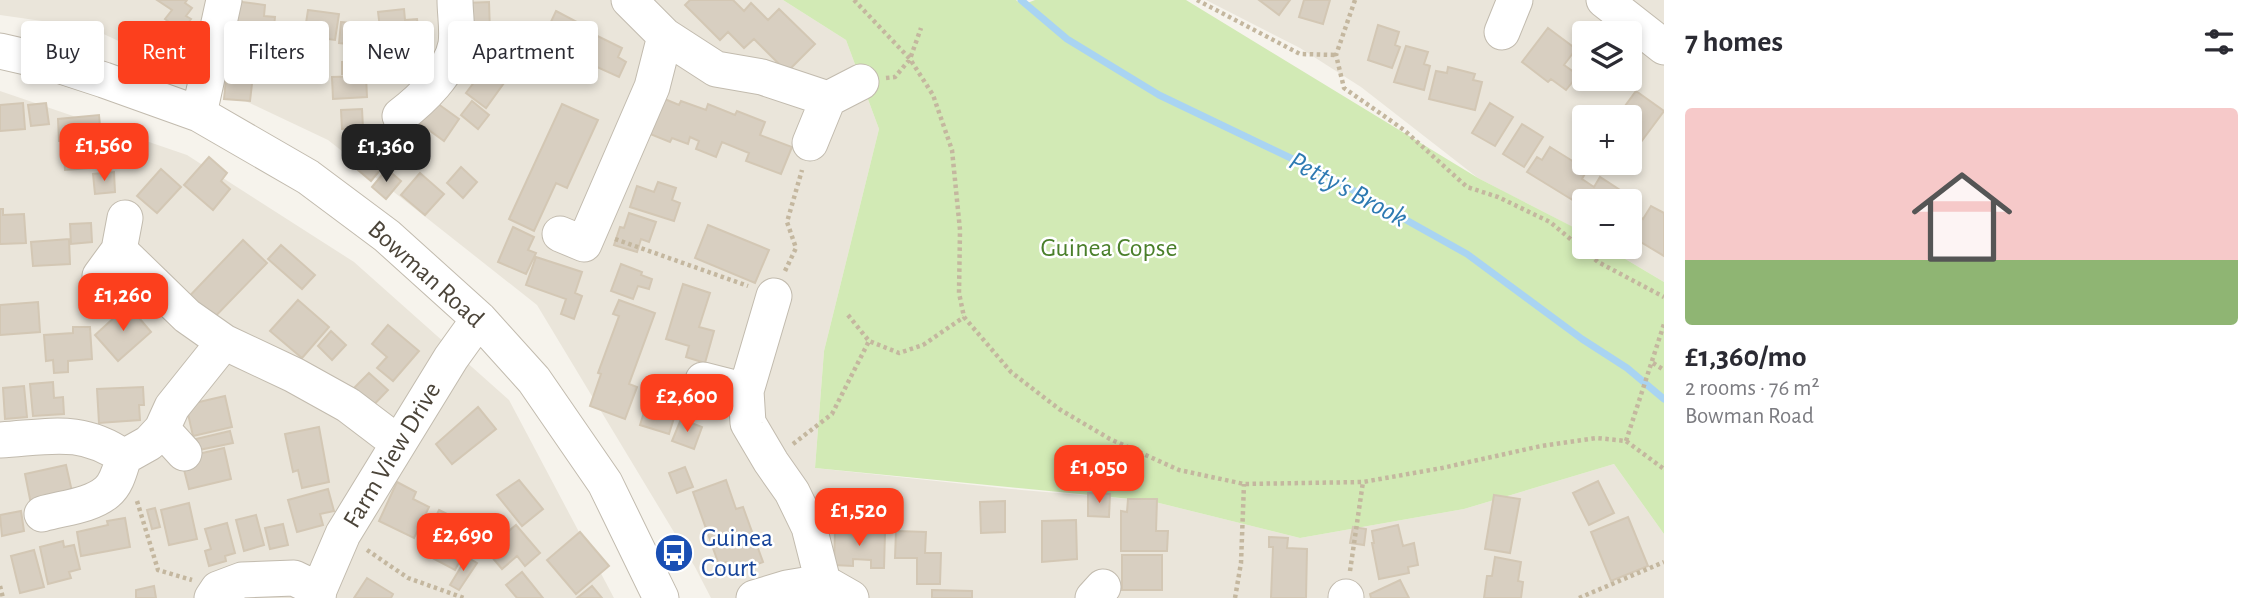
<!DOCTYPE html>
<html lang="en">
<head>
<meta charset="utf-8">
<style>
  body { margin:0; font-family:"Alegreya Sans",sans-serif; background:#f7f7f7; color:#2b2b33; height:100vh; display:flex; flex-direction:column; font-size:26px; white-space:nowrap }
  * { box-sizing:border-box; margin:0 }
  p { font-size:23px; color:#7c7c81 }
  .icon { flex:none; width:38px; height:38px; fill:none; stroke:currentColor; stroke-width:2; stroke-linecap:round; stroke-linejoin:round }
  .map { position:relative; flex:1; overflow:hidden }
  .drawer { display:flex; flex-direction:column; background:#fff; width:595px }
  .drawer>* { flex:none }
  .top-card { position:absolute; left:21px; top:21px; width:665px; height:63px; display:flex; gap:14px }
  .fabs { position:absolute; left:1572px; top:21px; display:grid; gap:14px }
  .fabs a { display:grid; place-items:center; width:70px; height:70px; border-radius:7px; background:#fff; box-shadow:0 4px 10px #0003; font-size:35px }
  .price { position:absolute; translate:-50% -60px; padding:0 16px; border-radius:14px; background:#fc3f1d; color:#fff; font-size:23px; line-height:46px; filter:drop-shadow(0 2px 4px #0008) }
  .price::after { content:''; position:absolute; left:50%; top:42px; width:21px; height:16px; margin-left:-10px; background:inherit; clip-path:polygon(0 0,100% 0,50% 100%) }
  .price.active { background:#222; color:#fff }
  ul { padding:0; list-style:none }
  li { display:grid; align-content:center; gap:14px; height:371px; padding:0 21px }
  li span { display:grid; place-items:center; height:217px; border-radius:7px; color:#555 }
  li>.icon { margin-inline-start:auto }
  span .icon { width:126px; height:126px; fill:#fffc; stroke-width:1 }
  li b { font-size:30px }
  h2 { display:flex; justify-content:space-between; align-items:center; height:84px; padding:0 21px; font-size:30px }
  .tag { padding:0 24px; border-radius:7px; background:#fff; box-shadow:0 4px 10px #0003; font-size:24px; line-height:63px }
  .tag.active { background:#fc3f1d; color:#fff }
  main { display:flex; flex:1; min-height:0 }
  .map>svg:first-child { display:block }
  .residential { fill:#eae5da; fill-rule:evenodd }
  .green { fill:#d2eab5 }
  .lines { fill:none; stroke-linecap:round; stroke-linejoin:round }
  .stream { stroke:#a9d4f2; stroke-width:7 }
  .building { fill:#d8cfc1; stroke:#d3c7b4; stroke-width:2 }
  .minor-casing { stroke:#c2bbae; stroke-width:37 }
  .path { stroke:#c4b79f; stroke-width:4.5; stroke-dasharray:3.5 3.5; stroke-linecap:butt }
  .minor { stroke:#fff; stroke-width:35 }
  .labels { text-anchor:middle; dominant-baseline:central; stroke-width:5; stroke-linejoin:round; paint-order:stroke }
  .park-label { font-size:26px; fill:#4a7f2a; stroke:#fff }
  .street-label { font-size:26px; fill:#4b4439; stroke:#fff }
  .transit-label { font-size:26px; fill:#164399; stroke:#fff; text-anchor:start }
  .water-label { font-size:28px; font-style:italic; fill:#2e7ab2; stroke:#fff }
</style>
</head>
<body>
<main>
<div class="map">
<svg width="1664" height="598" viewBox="0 0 1664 598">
  <rect width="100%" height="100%" fill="#f6f3ec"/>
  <!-- residential -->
  <path class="residential" d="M0,0H783L846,40L879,129L824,351L815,468L1011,489L1151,501L1300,538L1464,509L1614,464L1664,534V598H711L695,567L537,305L328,140L91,28L0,15Z
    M1206,0H1664V282L1605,247H1629V201H1584V233L1478,178L1361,87L1300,48ZM1584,33H1629V79H1584ZM1584,117H1629V163H1584Z
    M0,91L187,155L354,262L509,400L614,598H0Z"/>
  <!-- green -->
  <path class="green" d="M783,0H1016L1022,5L1035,0H1186L1478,178L1577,229L1584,233V247H1605L1664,282V534L1614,464L1464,509L1300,538L1151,501L815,468L824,351L879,129L846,40Z"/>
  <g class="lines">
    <!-- stream -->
    <path class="stream" d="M1021,0L1067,39L1159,95L1324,174L1467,254L1582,339L1627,368L1664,399"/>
  </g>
  <!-- building -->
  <path class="building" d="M157,0H187L185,3L192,8L186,16L191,19L182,31L165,19L172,10Z
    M690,0H733L744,11L751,3L768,20L779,9L815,44L787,72L754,39L744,48L728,32L720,40L685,5Z
    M1259,0H1290L1279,15Z
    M1304,0H1330L1323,24L1299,17Z
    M234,1L265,5L264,16L275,17L273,36L231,31Z
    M489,2L490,33L466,34L465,3Z
    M404,9L405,20L417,19L421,48L383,52L378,12Z
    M308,10L339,14L335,40L304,36Z
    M556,11L579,23L577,26L622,48L618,57L626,62L619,77L595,66L592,73L543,49L552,30L548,28Z
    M341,22L362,24L359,45L339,43Z
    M1378,25L1399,32L1395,45L1400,47L1392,68L1368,60Z
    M1548,28L1576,49L1564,65L1578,75L1566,90L1551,79L1548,82L1522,62Z
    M244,35L280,41L277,60L241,55Z
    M469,41L493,44L491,64L467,60Z
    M1406,46L1428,52L1424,64L1430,66L1424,90L1394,82Z
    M399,56L400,77L380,78L379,57Z
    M228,58L265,62L263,77L253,75L250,101L224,99Z
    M372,61V73L342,74V62Z
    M1448,67L1475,74L1473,80L1482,82L1475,110L1429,99L1436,71L1447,73Z
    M484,69L504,83L486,108L466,93Z
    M366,76L367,97L333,99L332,77Z
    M1636,91L1664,111L1641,142L1629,134V117H1617Z
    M655,95L679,105L681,101L706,110L708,104L735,115L737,111L765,122L760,135L792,147L781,174L746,161L749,153L722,142L716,157L696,149L699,141L690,137L688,144L672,138L670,142L645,132Z
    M434,101L459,119L444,141L418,122Z
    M472,101L489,115L478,129L461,115Z
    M23,103L25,129L0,131V105Z
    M46,103L49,124L31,126L28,105Z
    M1490,103L1513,117L1495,146L1472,133Z
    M562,104L598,120L567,188L556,183L534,231L509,219Z
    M362,109L363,128L342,129L341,110Z
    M99,115L101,137L59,141L58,119Z
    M1522,124L1543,137L1524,167L1503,154Z
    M365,138L390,158L371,181L346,160Z
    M102,144L104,167L65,170L63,147Z
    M1550,147L1587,170L1582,179L1594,187L1600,177L1637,201L1631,211L1643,219L1651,206L1664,213V256L1629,235V201H1584V207L1527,172L1537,157L1542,160Z
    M209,157L227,173L221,181L230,189L213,210L184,185Z
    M461,167L477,182L463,198L447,183Z
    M161,169L181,187L157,213L137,196Z
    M387,169L401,181L386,199L372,187Z
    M114,172L115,192L95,194L93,174Z
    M420,173L444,194L425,215L401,195Z
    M658,182L676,188L672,200L680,203L674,221L630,207L637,186L654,192Z
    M0,209H3V215L24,214L26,243L0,244Z
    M629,213L656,222L649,242L641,239L637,252L614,245L620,227L624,228Z
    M91,223L92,242L71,244L70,224Z
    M708,225L769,250L755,283L695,258Z
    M513,227L534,237L528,250L536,253L526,274L498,262Z
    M69,239L70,264L33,266L31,242Z
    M243,240L267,263L203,329L180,306Z
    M281,245L315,275L302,289L268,259Z
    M536,257L582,272L575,293L582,296L574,319L561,314L566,299L526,285Z
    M621,264L642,272L641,275L652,279L649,289L638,286L633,299L611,291Z
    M683,284L710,293L699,327L714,331L705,363L686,357L689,346L666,339Z
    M298,300L329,327L302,358L270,331Z
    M619,300L655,313L629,384L637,387L625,419L590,406L601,374L598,373L619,316L613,314Z
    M38,302L40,332L0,335V305Z
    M128,305L151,332L118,361L95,335Z
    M388,325L419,351L393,381L377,368L387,357L372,344Z
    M73,327H90L92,359L68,361V372L54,373L53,360L46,361L44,335L73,333Z
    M331,331L346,345L332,360L318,346Z
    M369,373L388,390L362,417L343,399Z
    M53,382L54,398L63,397L64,414L33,416L30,384Z
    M24,386L27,417L5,419L3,388Z
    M143,387L144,405H139L140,420L99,423L97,389Z
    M225,396L232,427L193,436L186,405Z
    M649,396L678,405L669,434L640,425Z
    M478,407L496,429L452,464L436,444Z
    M681,419L702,427L694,449L672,441Z
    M319,427L329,482L302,488L298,470L293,472L285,434Z
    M230,431L233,443L199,450L196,439Z
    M224,448L231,479L189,489L181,458Z
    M66,465L73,496L31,504L25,474Z
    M685,467L693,487L677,493L669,473Z
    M519,480L543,509L522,526L497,495Z
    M726,480L736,509L743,507L763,562L730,574L726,562L719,565L693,492Z
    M1598,481L1614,513L1589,525L1573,493Z
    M397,482L416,492L413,499L429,507L414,538L379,521Z
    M328,489L334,511L320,514L323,525L297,532L288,500Z
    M1088,493L1110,494L1109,517L1088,516Z
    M1494,495L1520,499L1510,553L1485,549Z
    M1128,499H1157L1156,531H1168L1167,551H1121V511L1127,512Z
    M1005,501V532L981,533L980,502Z
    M189,503L197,539L169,545L161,510Z
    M155,508L160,527L152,529L147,510Z
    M439,510L457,519L453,527L466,533L456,552L463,555L455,570L423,553L433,535L428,532Z
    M21,511L24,531L2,536L0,515Z
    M256,515L264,545L244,551L236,520Z
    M1628,517L1648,566L1611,581L1591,532Z
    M125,518L130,547L81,556L77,532L108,525L107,521Z
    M1076,520L1077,559L1042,562V521Z
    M227,523L235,553L225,556L226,561L209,566L205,551L211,549L205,529Z
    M283,524L288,545L270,549L265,528Z
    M516,525L540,553L525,566L517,556L502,569L486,550Z
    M1398,525L1403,546L1414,543L1418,565L1408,567L1409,573L1379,579L1372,543H1374L1372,531Z
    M1353,527L1366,529L1364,545L1350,543Z
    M835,531L885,533L884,568H871V560L853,559V566L834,565Z
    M896,531L926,532L925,553H941L940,584H917V558H895Z
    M580,532L609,566L576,594L547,560Z
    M1269,537L1288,538L1287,548L1307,549L1306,598H1271L1273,547H1269Z
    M63,541L64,547L74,545L80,569L69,572L71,578L48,584L40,547Z
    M34,550L44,587L20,593L11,556Z
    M1122,555H1162V590H1122Z
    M467,557L477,563L459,590L450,585Z
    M1495,557L1521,562L1518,581L1523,582L1521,598H1484L1487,576H1492Z
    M522,572L543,598H517L506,585Z
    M367,578L393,594L391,598H354Z
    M1400,580L1409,598H1371L1370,594Z
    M154,586L156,598H136V590Z
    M592,586L602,598H577Z
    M932,590L972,591V598H932Z"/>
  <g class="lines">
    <!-- minor casing -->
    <g class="minor-casing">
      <path id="minor" d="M629,0L665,36L716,69L762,77L828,99
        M1604,0L1664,47
        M1502,32L1515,0
        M0,51L52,63L104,80L199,114L308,177L387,236L479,319L534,380L605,483L661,598
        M199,114L224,0
        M400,116C421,100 451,72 456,44C458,30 455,14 455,0
        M810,143L828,99L861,82
        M560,234L584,244L652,87L665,36
        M119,250L187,316L224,342L294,375L348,405L398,443
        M100,276L119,250L125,218
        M703,380L746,391
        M162,429L184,453
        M0,440C50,437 81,427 124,457
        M124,457L149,443L162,429L172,407L224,342
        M42,514C62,508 91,506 107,492C117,484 120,469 124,457
        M823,582L851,598
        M212,598L218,589L242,580L294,578L319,590
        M318,598L319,590L343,534L451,358L479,319
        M754,598L787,588L823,582L809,527L792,492L771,462L748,423L746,391L774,296
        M1093,598L1103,587
        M1346,598V597"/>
    </g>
    <!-- path -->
    <path class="path" d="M854,0L910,59L933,95L952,150L960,230L959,293L964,317L1011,372L1059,409L1110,439L1179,470L1244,484L1363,482L1442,468L1541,446L1597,438L1626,441L1664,469
      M1197,0L1300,54L1336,55
      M1355,0L1336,55L1344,88L1404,130L1467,187L1498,197L1550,222L1598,262L1664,297
      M886,78L895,77L910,59L921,28
      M615,239L748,286
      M785,271L796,248L787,222L802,170
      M848,315L869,341L899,353L923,345L964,317
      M1653,363L1664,370
      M1626,441L1664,324
      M793,444L832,414L869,341
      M137,501L158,570L192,580
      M367,550L408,578L464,598
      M1350,571L1363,482
      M0,586L3,598
      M1235,598L1241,563L1244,484
      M1579,598L1664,562"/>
    <!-- minor -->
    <use href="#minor" class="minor"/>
  </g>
  <!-- icons -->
  <defs>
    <g id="bus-disc" transform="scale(2.0125)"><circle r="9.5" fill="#1a4fb4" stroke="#fff"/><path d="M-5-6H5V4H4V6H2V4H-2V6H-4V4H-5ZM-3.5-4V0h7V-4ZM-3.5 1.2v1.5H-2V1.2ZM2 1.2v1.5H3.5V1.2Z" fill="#fff"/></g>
  </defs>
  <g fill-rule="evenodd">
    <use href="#bus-disc" x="674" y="553"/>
  </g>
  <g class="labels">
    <!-- park labels -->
    <g class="park-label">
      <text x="1109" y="248">Guinea Copse</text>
    </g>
    <!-- street labels -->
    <g class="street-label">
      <text transform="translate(426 274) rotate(42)">Bowman Road</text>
      <text transform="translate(392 455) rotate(-59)">Farm View Drive</text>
    </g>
    <!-- transit labels -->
    <g class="transit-label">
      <text x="701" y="538">Guinea<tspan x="701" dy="30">Court</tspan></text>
    </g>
    <!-- water labels -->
    <g class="water-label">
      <text transform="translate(1348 190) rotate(28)">Petty's Brook</text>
    </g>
  </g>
</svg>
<div class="fabs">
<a><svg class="icon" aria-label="layers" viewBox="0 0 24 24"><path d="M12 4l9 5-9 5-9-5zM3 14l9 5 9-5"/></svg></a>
<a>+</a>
<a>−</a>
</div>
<b class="price" style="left:104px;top:183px">£1,560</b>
<b class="price active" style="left:386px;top:184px">£1,360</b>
<b class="price" style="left:123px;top:333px">£1,260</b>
<b class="price" style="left:687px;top:434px">£2,600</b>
<b class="price" style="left:1099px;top:505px">£1,050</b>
<b class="price" style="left:859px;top:548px">£1,520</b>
<b class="price" style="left:463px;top:573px">£2,690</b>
<div class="top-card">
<a class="tag">Buy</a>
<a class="tag active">Rent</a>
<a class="tag">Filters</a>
<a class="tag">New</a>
<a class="tag">Apartment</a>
</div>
</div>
<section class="drawer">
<h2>7 homes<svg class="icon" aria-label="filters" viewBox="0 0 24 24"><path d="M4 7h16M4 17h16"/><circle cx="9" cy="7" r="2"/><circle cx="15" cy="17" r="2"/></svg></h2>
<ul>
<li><span style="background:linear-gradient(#f6c9c9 70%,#8fb573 0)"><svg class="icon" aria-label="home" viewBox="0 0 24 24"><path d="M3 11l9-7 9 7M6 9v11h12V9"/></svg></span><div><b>£1,360/mo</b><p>2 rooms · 76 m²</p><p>Bowman Road</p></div></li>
</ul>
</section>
</main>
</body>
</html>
